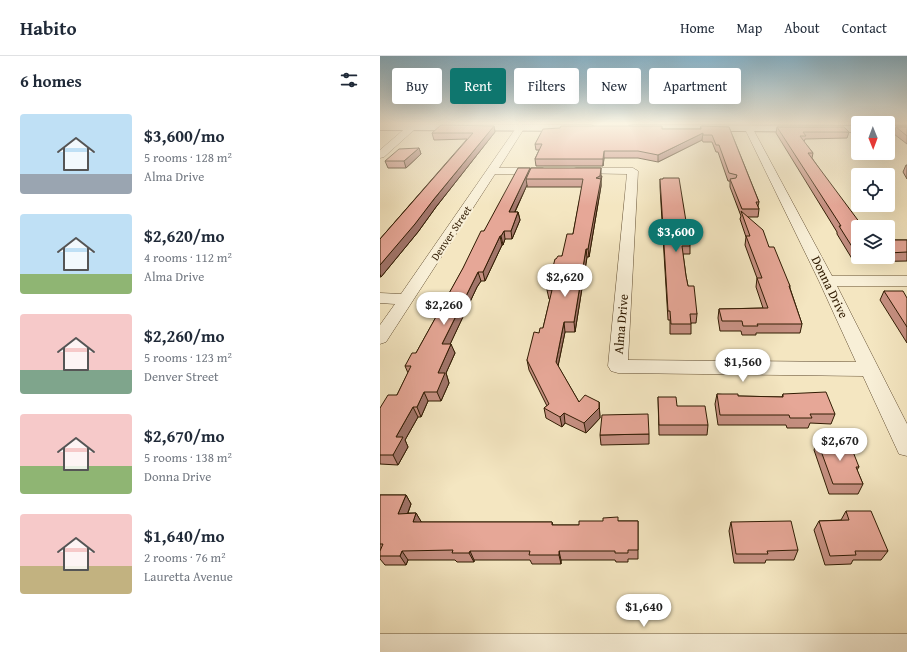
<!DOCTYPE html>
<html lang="en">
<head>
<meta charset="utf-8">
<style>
  body { margin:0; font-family:"Gentium Book Plus",serif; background:#f6f6f7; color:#1f2937; height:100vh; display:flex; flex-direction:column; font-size:15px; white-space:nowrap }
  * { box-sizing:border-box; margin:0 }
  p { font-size:13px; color:#747a83 }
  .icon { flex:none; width:22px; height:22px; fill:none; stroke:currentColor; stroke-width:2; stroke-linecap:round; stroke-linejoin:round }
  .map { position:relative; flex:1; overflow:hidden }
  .side { display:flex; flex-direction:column; background:#fff; width:380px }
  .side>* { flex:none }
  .banner { position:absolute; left:12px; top:12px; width:380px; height:36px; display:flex; gap:8px }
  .needle { width:26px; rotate:179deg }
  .controls { position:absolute; left:471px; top:60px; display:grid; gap:8px }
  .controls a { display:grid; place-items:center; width:44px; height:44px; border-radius:4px; background:#fff; box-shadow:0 4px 16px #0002; font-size:20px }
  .price { position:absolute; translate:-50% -34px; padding:0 9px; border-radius:14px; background:#fff; color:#222; font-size:13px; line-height:26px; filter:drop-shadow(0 1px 2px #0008) }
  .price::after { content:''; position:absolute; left:50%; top:24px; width:12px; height:9px; margin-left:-6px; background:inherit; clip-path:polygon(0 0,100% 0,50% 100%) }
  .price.current { background:#0f766e; color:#fff }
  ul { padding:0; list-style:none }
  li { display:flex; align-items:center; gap:12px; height:100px; padding:0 20px }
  li span { display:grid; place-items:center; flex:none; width:112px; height:80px; border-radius:4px; color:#555 }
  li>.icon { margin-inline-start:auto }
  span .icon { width:48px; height:48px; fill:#fffc; stroke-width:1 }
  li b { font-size:17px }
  h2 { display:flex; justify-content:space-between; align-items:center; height:48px; padding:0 20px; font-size:17px }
  .tag { padding:0 14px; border-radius:4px; background:#fff; box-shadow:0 4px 16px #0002; font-size:14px; line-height:36px }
  .tag.current { background:#0f766e; color:#fff }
  header { display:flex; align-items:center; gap:24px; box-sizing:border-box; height:56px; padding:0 20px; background:#fff; border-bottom:1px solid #e0e1e3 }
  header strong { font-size:19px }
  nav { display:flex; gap:22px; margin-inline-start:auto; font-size:14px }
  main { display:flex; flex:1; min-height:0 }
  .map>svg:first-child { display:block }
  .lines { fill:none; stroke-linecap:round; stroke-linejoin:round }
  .street-casing { stroke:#624e32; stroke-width:1 }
  .secondary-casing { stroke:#311c03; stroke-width:2 }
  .street { fill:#f8efd7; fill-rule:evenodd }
  .secondary { fill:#f8efd7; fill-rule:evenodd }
  .wall { fill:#c69082; stroke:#311c03 }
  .shaded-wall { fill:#a1756a; stroke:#311c03 }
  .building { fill:#e6a797; stroke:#311c03 }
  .labels { text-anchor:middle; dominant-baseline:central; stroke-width:4; stroke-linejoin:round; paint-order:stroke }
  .far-street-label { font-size:11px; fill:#311c03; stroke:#f8efd7 }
  .street-label { font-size:13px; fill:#311c03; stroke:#f8efd7 }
</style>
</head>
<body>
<header>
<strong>Habito</strong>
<nav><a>Home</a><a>Map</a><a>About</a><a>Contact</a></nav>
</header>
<main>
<section class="side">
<h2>6 homes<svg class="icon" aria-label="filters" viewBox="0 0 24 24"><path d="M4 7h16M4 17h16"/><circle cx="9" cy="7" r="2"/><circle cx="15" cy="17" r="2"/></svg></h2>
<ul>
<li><span style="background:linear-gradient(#bfe0f5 75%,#9aa5b1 0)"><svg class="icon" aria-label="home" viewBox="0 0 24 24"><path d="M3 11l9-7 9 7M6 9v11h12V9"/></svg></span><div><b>$3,600/mo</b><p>5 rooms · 128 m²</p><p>Alma Drive</p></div></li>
<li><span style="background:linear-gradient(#bfe0f5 75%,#8fb573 0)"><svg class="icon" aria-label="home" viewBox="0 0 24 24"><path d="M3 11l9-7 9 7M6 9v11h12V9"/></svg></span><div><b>$2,620/mo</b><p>4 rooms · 112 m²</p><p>Alma Drive</p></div></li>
<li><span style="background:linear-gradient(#f6c9c9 70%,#7fa58c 0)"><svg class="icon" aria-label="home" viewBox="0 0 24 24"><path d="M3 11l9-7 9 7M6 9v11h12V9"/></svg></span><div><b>$2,260/mo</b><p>5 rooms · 123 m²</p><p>Denver Street</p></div></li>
<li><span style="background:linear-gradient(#f6c9c9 65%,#8fb573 0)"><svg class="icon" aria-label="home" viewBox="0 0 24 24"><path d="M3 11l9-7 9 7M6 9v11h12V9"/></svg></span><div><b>$2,670/mo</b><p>5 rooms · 138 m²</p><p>Donna Drive</p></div></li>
<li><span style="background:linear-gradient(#f6c9c9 65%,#c2b280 0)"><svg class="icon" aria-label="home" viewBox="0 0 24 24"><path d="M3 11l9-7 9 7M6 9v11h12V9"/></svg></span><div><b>$1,640/mo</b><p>2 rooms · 76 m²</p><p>Lauretta Avenue</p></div></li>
</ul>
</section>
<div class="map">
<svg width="527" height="596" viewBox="0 0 527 596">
  <rect width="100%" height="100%" fill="#f4e6c1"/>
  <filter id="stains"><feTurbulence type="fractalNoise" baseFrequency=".005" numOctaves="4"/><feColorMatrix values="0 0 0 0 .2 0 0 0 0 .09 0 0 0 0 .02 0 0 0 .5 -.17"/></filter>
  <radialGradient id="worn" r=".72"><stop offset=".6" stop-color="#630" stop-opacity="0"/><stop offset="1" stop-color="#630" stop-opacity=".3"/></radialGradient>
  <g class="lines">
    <!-- street casing -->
    <g class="street-casing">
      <path id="street" d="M32,68L35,69L36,71L35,73L4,101L0,102V94L29,69Z
        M141,68L145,71L119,112H163L168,115L163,118H115L6,286L0,288V269L15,248L0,247V237L21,238L138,69Z
        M369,70L373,73L452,220H527V230H457L527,368V400L519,398L483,320L238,317L231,315L228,310L247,118L192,117L191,115L192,113L196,112H253L258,115L248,304L476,306L439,225L365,73Z
        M0,578H527V596H0Z"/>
    </g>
    <!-- secondary casing -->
    <g class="secondary-casing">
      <path id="secondary" d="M0,68L211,69L216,72L211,75L0,74Z
        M253,69L478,70V76L249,74L248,72L249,70Z
        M508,70H527V76H508Z"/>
    </g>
    <!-- street -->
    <use href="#street" class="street"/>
    <!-- secondary -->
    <use href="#secondary" class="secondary"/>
  </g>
  <!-- wall -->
  <path class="wall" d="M186,67H281V68Z
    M317,67H345V68H318Z
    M389,67H454V68H390Z
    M500,67H527V68H508V67Z
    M114,70L115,76L56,151L38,176L1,221H0V183L87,83L54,84L52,77Z
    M321,70L349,71L379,146L378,150L379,153L378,161H368L389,191L410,230V232L422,268L420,277H376V279H362L361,275H340L338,262L339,253L383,252L376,231L377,222L365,189L366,181L360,163L361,160L350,131V125H348L338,96H336L332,86H323L322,84L278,106L258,102H224L223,110H156L155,103L159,94H156L155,88L282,73H320Z
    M397,71L469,76L467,82L425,83L424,86L433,97L432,102L478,171V201H508V184H527V205L474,206L457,178V176L396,77Z
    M516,71H527V88L514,78Z
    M39,92L41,98L26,112H8L5,105Z
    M526,109H527V123L523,116Z
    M150,113L222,120L221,125V130L209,201H207L195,276H185L178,310L199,346H219L220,362L206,377L185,367L182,371L166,362L164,352L167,350L149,314L147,304L159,277L163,272L170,243H169L167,234L176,203L182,200L193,178L202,131H147V129L135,156H138L140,164L132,183H125L123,189H122L105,225H101L97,231L70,288L75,297L66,317L69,327L61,345H48L41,361H38L25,384L28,391L18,409L0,408V352L17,339L28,317L25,310L36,297L104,175Z
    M280,123L310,190V198H303L306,220L308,230L317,258L316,267H311V278H290V264H288L280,131Z
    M504,235L527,242V287L500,244Z
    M337,338L358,340L402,341L403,338L455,358L451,368L430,367L428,372H407L406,369H338L335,348Z
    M278,341L297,350L328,369L327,379H279Z
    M269,378V388L221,389L220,379Z
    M437,384L465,389L479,411L477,414L483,428L478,438H449L434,394Z
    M0,439H26L31,448L28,457H36L41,466H172L173,469H199L238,465H258V503H248V506H236L235,504H181V508H152L150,504H94V506H77L75,504H28L26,509H5L0,503Z
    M466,455L508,495L501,504H473L471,508L445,509L434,474L439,465L461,464Z
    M351,466L418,494L414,504H386L385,507H354L349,475Z"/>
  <!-- shaded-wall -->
  <path class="shaded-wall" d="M114,70L115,76L56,151L38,176L1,221L0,218V209Z
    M323,77L322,84L278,106V99Z
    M39,92L41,98L26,112L24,105Z
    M224,95V102L223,110V103Z
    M150,112L151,120L146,123L147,129L131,164L129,156Z
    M221,112V130L209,201L208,193L216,122Z
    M138,156L140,164L132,183L131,175Z
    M124,175L125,183L123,189L121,180Z
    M120,180L122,189L105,225L103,216Z
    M206,193L207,201L195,276L194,266Z
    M98,216L101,225L97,231L66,297L62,288Z
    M184,266L185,276L177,315L176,306Z
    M71,288L75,297L66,317L69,327L61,345L57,336L58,317Z
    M44,336L48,345L41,361L37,351Z
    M219,346L220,362L206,377L204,367Z
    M33,351L38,361L25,384L28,391L18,409L13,399L16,381Z
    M184,357L185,367L182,371L180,361Z
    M26,439L31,448L24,467L18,458Z
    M36,457L42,467L33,466Z
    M22,495L28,504L26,509L20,500Z
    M90,495L94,504V506L89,497Z
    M179,495L181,504V508L179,499Z"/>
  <!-- building -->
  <path class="building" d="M61,69L114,70L54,143L35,168L0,209V183L93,77H52Z
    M181,70H282V73H321V70L349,71L379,146H376L379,153H362L350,123L356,122L357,119L349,117L339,89H336L332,79H323V77L278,99L258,95H224L223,103H155L162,88H155L163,73L180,72Z
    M397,71H464L469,76H423L426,80H420L433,97H428L483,171H478V197H476L459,170H461Z
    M516,71H527V80Z
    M39,92L24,105H5L19,93Z
    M138,112H150L129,156H138L131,175H124L121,180H120L103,216H98L62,288H71L58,317H65L57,336H44L37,351H33L16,381H23L13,399H0V352L8,339H17L31,310H25L32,297H36L83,212L101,175H104Z
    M151,112H221L220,120L216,122L221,123L208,193H206L194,266H184L176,306L199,346L205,339L219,346V352L204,367L184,357L180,361L164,352L169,348L147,304L154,276L159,277L160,272H163L172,234H167L175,203H176L178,200H182L187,178H193L203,123H146Z
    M283,122H299L310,190H302L306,220L308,230H314L317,258H310L311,268H291L290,255H288L280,123H283Z
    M361,155L383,174L389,191H394L410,230H409L422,268H377L378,270H363L362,265H342L339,253L388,252L377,222H382L366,180H370Z
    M508,184H527V196L508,197Z
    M504,235H523L527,242V271Z
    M446,336L455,358H430L432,362H410L409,359H340L337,338H358V340L403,341V338Z
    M278,341H296L297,350H325L328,369H279Z
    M268,358L269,378L220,379L222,359Z
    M437,384H464L465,389L470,388L479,411H476L483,428H453Z
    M0,439H26L18,458L36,457L33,466H172V469H199V465H223V462L238,461V465H258V494H248V497H235V495H179V499H149L150,495H90L89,497H72L73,494L22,495L20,500H0V495L3,488H0Z
    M466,455H491L508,495H475L476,499L450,500L439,465L469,464Z
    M411,465L418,494L387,495L388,498H356L351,466Z"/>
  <!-- sky -->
  <linearGradient id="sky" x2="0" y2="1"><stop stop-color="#89b9d2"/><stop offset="0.45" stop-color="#faf4e3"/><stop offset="1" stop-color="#faf4e3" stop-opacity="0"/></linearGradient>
  <rect width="527" height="150" fill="url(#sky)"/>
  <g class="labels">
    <!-- far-street labels -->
    <g class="far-street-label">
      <text transform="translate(71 177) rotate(-56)">Denver Street</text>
    </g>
    <!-- street labels -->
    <g class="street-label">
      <text transform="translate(450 231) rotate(64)">Donna Drive</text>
      <text transform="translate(241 268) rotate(-85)">Alma Drive</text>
    </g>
  </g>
  <rect width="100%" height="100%" filter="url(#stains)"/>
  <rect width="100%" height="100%" fill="url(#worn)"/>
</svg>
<div class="controls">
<a><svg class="needle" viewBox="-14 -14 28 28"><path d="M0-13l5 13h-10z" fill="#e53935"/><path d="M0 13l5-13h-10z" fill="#747a83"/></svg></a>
<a><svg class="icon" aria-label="locate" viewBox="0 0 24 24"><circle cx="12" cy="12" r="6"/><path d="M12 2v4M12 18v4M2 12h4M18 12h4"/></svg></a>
<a><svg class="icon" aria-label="layers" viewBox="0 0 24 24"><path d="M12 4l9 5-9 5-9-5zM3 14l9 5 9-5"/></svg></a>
</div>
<b class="price current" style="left:296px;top:197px">$3,600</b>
<b class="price" style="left:185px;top:242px">$2,620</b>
<b class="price" style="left:64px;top:270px">$2,260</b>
<b class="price" style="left:363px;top:327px">$1,560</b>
<b class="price" style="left:460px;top:406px">$2,670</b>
<b class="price" style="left:264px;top:572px">$1,640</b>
<div class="banner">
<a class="tag">Buy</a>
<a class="tag current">Rent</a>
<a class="tag">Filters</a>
<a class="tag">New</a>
<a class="tag">Apartment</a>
</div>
</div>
</main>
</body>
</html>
